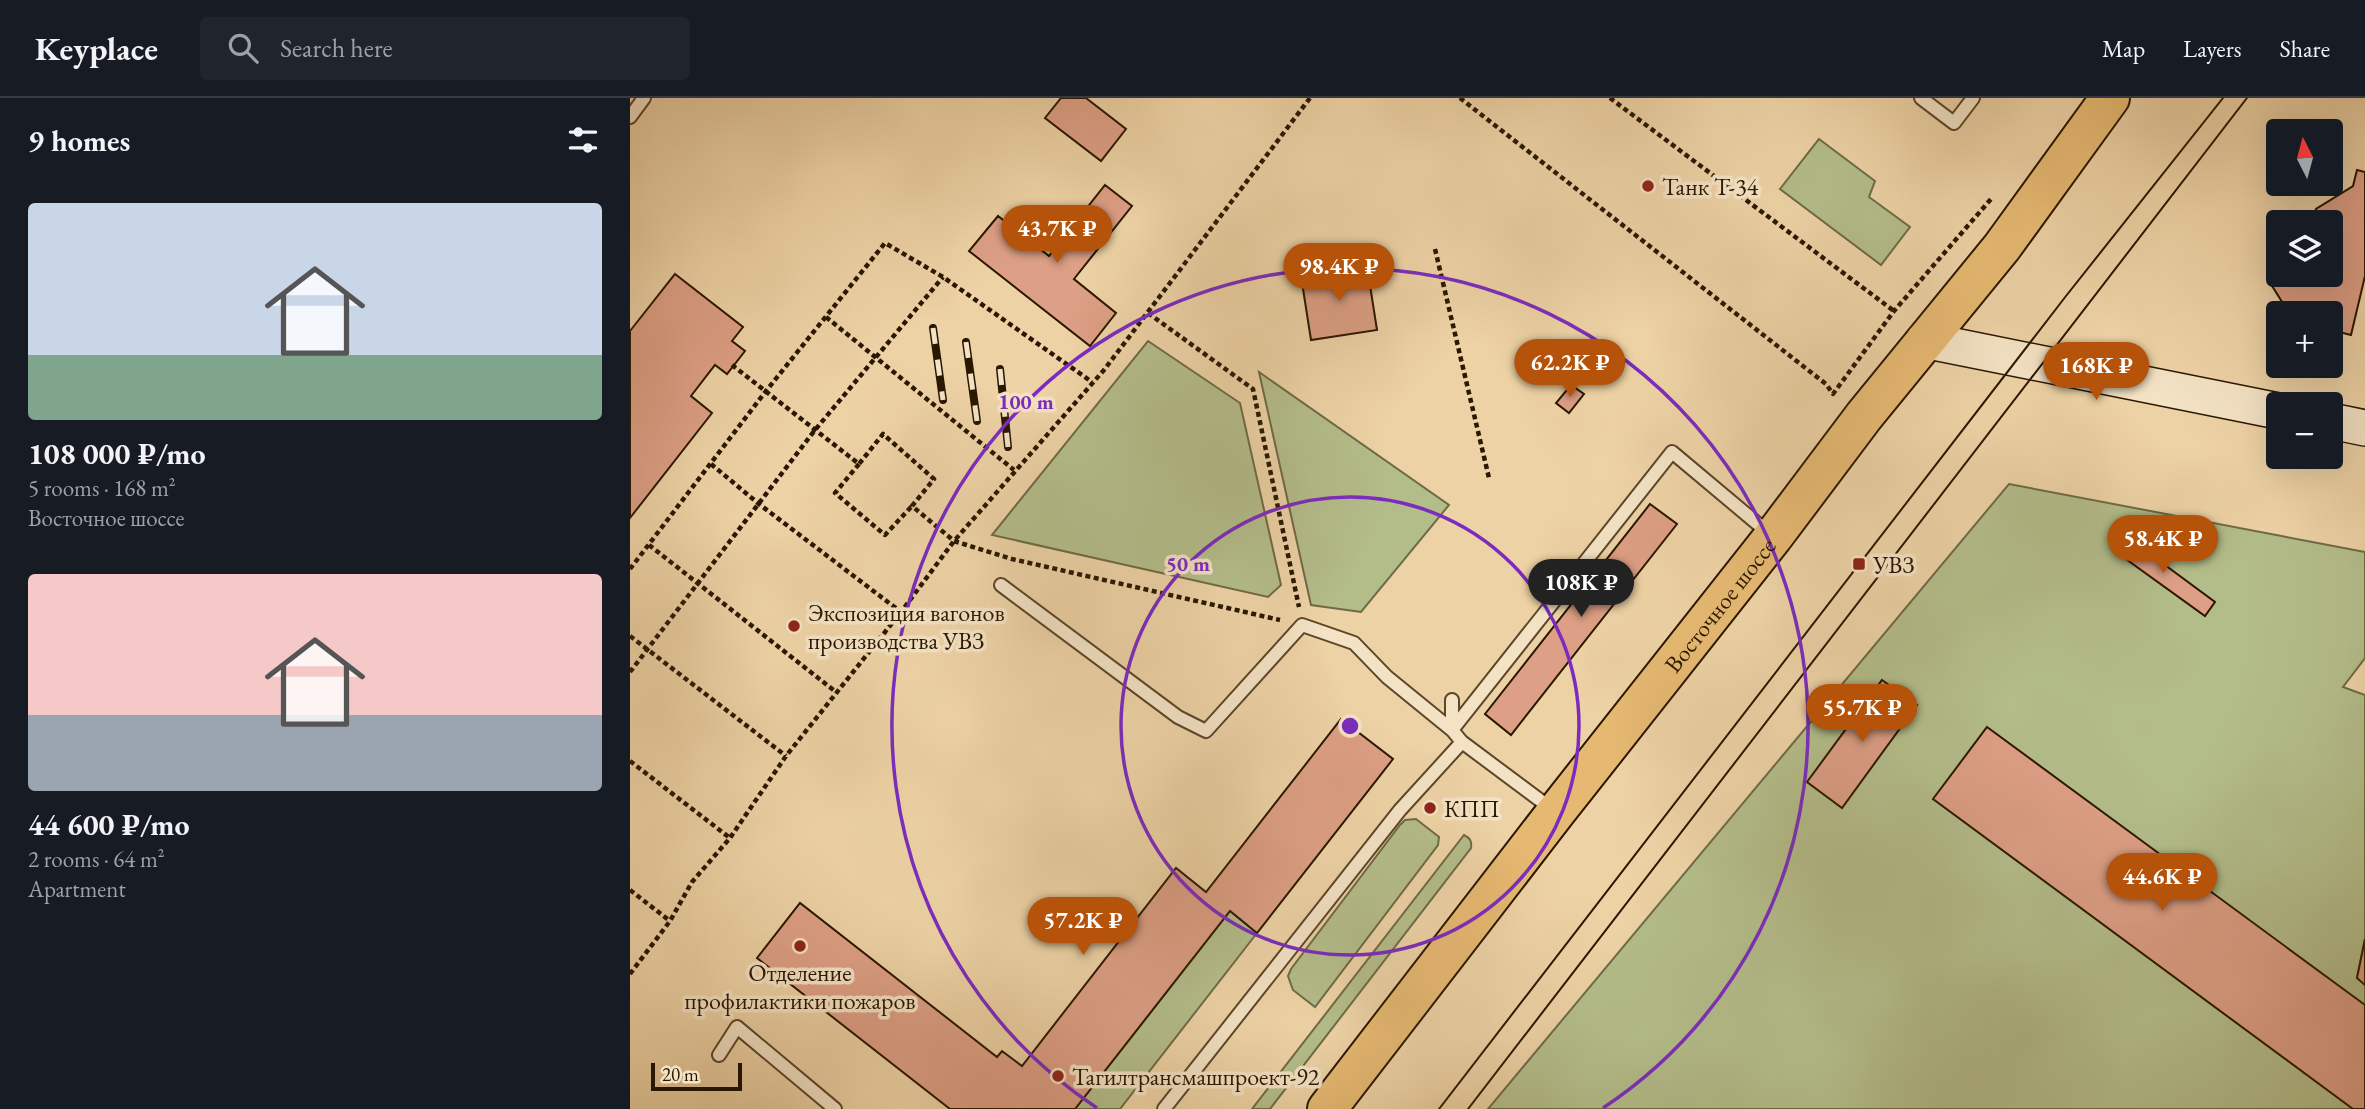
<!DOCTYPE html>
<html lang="en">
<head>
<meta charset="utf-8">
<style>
  body { margin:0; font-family:"EB Garamond",serif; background:#20242c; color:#f1f3f6; height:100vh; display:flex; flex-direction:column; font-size:26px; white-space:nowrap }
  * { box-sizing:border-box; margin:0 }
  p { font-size:23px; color:#9ea1a6 }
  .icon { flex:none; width:38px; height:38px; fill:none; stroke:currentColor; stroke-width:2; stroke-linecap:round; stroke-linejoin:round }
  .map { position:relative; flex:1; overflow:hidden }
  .sheet { display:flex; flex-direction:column; background:#171b24; width:630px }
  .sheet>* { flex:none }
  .needle { width:46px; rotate:354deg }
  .fabs { position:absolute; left:1636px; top:21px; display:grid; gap:14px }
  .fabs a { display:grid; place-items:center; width:77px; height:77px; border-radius:7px; background:#171b24; box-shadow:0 7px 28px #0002; font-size:35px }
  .scale { position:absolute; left:21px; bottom:18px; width:91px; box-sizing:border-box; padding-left:7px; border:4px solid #2a1701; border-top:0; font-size:19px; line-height:24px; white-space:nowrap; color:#2a1701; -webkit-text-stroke:5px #f3e2c4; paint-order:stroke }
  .price { position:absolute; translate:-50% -60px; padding:0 16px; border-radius:24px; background:#b45309; color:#fff; font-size:23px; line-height:46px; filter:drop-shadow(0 2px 4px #0008) }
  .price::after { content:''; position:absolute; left:50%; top:42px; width:21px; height:16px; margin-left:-10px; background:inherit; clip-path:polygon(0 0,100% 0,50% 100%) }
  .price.selected { background:#222; color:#fff }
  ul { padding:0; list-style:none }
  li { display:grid; align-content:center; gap:14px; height:371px; padding:0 28px }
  li span { display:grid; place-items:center; height:217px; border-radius:7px; color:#555 }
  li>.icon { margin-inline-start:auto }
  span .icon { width:126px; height:126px; fill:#fffc; stroke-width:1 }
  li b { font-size:30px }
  h2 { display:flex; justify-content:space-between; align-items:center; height:84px; padding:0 28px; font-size:30px }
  header { display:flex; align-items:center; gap:42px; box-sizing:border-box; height:98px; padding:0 35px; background:#171b24; border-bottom:2px solid #363941 }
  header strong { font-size:33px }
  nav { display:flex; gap:38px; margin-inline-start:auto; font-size:24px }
  .search { width:490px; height:63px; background:#20242c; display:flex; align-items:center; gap:18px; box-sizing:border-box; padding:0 24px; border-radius:7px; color:#9ea1a6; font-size:26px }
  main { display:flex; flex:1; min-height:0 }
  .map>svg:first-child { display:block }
  .green { fill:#b3bd8a; stroke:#6e6a46; stroke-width:2 }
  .building { fill:#dd9f85; stroke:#2a1701; stroke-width:2 }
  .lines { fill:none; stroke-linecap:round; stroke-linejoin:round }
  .lane-casing { stroke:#5b462a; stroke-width:16 }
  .secondary-casing { stroke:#2a1701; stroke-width:38 }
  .primary-casing { stroke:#2a1701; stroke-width:42 }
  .path { stroke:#2a1701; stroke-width:4.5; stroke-dasharray:5 3.5; stroke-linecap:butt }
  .lane { stroke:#f3e2c4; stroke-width:12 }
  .secondary { stroke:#f3e2c4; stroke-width:35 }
  .primary { stroke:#e6b972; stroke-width:38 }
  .tram { stroke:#2a1701; stroke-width:2 }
  .rail-casing { stroke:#2a1701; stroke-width:8 }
  .rail { stroke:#f3e2c4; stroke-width:5; stroke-dasharray:16; stroke-linecap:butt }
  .ring { fill:none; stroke:#7b2cbf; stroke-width:3.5 }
  .poi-dot { fill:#8f2418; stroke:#f3e2c4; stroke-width:2.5 }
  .labels { text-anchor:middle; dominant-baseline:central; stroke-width:7; stroke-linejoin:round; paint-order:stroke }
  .poi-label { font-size:24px; fill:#2a1701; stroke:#f3e2c4; text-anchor:start }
  .street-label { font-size:24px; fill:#2a1701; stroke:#f3e2c4 }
  .centre { fill:#7b2cbf; stroke:#f3e2c4; stroke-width:3.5 }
  .ring-label { font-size:21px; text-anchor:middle; font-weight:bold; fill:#7b2cbf; stroke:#f3e2c4; stroke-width:7; stroke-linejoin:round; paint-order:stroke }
</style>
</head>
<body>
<header>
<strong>Keyplace</strong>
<div class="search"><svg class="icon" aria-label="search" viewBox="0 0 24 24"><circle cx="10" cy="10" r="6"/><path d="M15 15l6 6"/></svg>Search here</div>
<nav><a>Map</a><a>Layers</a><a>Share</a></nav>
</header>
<main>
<section class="sheet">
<h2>9 homes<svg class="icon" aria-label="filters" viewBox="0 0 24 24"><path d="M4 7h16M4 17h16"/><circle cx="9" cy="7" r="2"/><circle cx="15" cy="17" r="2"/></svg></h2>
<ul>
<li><span style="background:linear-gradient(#c9d6e8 70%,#7fa58c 0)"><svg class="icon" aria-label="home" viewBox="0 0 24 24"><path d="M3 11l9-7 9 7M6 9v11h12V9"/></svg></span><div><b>108 000 ₽/mo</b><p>5 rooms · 168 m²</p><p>Восточное шоссе</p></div></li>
<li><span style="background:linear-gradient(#f6c9c9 65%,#9aa5b1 0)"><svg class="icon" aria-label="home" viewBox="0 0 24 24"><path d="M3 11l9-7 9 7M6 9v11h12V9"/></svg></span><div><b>44 600 ₽/mo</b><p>2 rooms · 64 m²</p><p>Apartment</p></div></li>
</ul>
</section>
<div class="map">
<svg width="1735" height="1011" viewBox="0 0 1735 1011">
  <rect width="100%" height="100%" fill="#edd2a5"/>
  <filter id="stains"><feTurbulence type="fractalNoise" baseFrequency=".00286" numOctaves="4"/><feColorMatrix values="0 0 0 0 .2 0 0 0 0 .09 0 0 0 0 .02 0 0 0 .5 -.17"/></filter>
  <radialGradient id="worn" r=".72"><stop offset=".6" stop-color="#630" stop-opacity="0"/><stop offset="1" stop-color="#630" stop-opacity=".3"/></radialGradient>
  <!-- green -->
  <path class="green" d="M1189,41L1245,83L1239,99L1280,129L1251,167L1150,91Z
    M518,243L610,305L651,487L638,499L362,437Z
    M629,274L819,407L731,514L681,507Z
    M1379,386L1735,454V560L1713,589L1735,597V841L1727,880L1735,887V1011H858Z
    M786,721L809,739L808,747L685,909L663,892L658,878L661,871L770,727L775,722Z
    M834,737C840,740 842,743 841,750L640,1011H622Z
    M600,813L627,835L490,1011H445Z"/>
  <!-- building -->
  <path class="building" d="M431,0H456L496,31L471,63L415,20Z
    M1727,72L1735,74V178L1721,237L1701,232V215H1659L1639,183L1646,155L1648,153V177H1701V124H1683L1686,111L1723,88Z
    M475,87L502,108L444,181L486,215L460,248L339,153L368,118L419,158Z
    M737,168L747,232L681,242L671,178Z
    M45,176L113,229L102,243L115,253L97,276L85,267L61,298L82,315L0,420V233Z
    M941,287L954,296L939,315L926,305Z
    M1020,406L1047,426L881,637L855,616Z
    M1493,436L1585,504L1575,518L1482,451Z
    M1252,582L1287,607L1212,710L1177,684Z
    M711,621L763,661L627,835L600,813L445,1011H320L127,860L170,805L367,959L372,953L392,968L546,770L576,794Z
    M1357,629L1735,907V1011H1723L1303,701Z
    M1735,841V887L1727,880Z"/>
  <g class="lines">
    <!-- lane casing -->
    <g class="lane-casing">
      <path id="lane" d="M1291,0L1324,25L1343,0
        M0,19L14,0
        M371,487L548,619L576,633L672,527L724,545L757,579L822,632
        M822,632V602
        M923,712L832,644L822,632L1042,354L1141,437
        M89,957L107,929L205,1011
        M534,1011L770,712L832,644"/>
    </g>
    <!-- secondary casing -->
    <g class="secondary-casing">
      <path id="secondary" d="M1294,242L1648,313
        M1701,323L1735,330"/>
    </g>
    <!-- primary casing -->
    <g class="primary-casing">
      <g id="primary">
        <path id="s1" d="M697,1011L926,714L1143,439L1234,318L1372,149L1480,0"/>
      </g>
    </g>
    <!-- path -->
    <path class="path" d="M830,0L1196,286L1203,296L1264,213L1361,101
      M980,0L1264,213
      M805,151L859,380
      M518,215L623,291L669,509
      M196,219L384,372
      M102,267L229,366L253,336L304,381L282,408L324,443L382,461L650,522
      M81,366L129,406L271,514
      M229,366L205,395L255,437L282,408
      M19,447L206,594
      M0,471L136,293L255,145L313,179L462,284
      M0,538L156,658
      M0,574L185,332L313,179
      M0,663L100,740
      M0,792L40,823
      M0,876L40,823L62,784L100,740L156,658L271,514L324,443L474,272L680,0"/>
    <!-- lane -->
    <use href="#lane" class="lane"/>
    <!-- secondary -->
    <use href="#secondary" class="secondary"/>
    <!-- primary -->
    <use href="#primary" class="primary"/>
    <!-- tram -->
    <path class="tram" d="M809,1011L1436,198L1593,0
      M838,1011L1617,0"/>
    <!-- rail casing -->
    <g class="rail-casing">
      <path id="rail" d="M303,230L313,302
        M336,244L347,323
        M370,271L378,349"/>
    </g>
    <!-- rail -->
    <use href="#rail" class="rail"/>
  </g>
  <!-- distance rings -->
  <g class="ring">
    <circle cx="720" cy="628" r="229"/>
    <path d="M467 1010A458 458 0 1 1 973 1010"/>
  </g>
  <!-- markers -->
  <g class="poi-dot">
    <circle cx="1018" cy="88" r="7"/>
    <rect x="1222" y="459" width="14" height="14" rx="3.5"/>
    <circle cx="164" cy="528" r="7"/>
    <circle cx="800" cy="710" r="7"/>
    <circle cx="170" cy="848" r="7"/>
    <circle cx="428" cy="978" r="7"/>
  </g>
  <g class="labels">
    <!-- poi labels -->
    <g class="poi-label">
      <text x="1032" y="88">Танк Т-34</text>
      <text x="1243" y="466">УВЗ</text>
      <text x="178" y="514">Экспозиция вагонов<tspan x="178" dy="28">производства УВЗ</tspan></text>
      <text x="814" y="710">КПП</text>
      <text x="170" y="874" text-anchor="middle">Отделение<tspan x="170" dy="28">профилактики пожаров</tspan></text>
      <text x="442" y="978">Тагилтрансмашпроект-92</text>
    </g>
    <!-- street labels -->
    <g class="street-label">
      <text stroke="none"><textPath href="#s1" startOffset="639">Восточное шоссе</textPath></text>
    </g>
  </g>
  <circle cx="720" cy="628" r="10" class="centre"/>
  <g class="ring-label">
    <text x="396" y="311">100 m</text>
    <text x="558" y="473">50 m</text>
  </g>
  <rect width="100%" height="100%" filter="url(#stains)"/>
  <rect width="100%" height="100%" fill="url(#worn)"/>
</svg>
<div class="fabs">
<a><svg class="needle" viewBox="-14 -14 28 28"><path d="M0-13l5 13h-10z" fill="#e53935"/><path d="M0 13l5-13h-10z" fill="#9ea1a6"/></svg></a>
<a><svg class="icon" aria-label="layers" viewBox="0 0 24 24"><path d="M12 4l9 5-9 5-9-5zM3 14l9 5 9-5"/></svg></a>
<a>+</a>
<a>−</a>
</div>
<div class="scale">20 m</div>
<b class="price" style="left:427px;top:167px">43.7K ₽</b>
<b class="price" style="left:709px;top:205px">98.4K ₽</b>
<b class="price" style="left:940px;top:301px">62.2K ₽</b>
<b class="price" style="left:1466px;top:304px">168K ₽</b>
<b class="price" style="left:1533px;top:477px">58.4K ₽</b>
<b class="price selected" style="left:951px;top:521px">108K ₽</b>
<b class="price" style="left:1232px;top:646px">55.7K ₽</b>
<b class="price" style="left:1532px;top:815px">44.6K ₽</b>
<b class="price" style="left:453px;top:859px">57.2K ₽</b>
</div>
</main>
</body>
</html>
